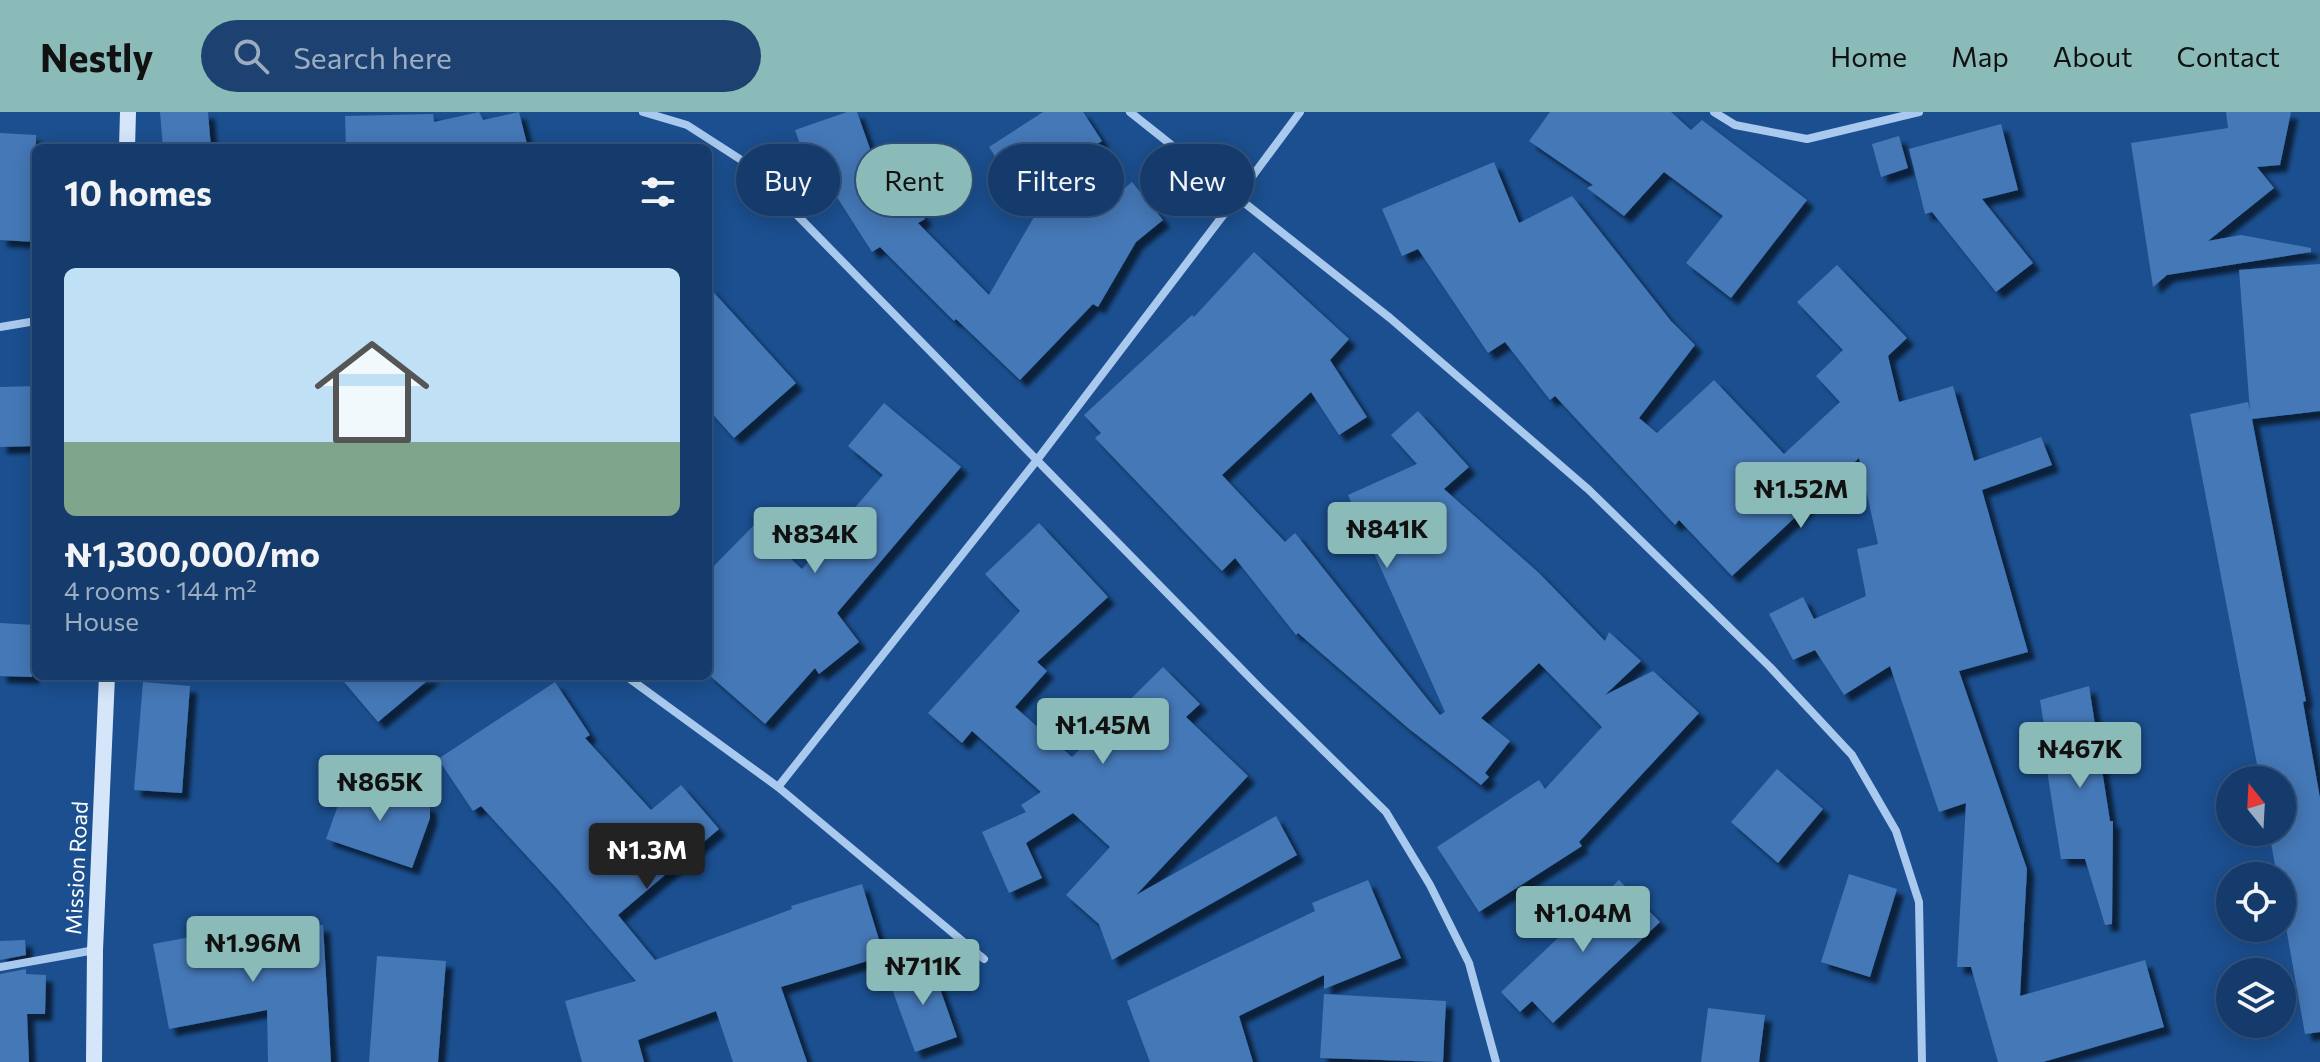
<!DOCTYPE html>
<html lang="en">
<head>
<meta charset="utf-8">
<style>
  body { margin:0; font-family:Commissioner,sans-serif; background:#1d4271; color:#f1f3f6; height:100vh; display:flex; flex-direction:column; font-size:30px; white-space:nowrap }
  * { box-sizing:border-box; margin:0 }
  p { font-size:26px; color:#9dadc1 }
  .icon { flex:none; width:44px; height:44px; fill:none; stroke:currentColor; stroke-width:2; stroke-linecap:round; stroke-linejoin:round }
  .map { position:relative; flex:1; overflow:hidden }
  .panel { position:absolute; left:32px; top:32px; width:680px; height:536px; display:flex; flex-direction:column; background:#143b6b; border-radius:12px; box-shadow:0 4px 20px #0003,0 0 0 2px #33557e }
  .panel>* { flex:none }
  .hud { position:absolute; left:736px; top:32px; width:760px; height:72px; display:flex; gap:16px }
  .needle { width:52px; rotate:342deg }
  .controls { position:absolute; left:2216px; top:654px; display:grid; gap:16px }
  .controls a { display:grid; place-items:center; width:80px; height:80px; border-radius:50%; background:#143b6b; box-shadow:0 4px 20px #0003,0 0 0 2px #33557e; font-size:40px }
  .price { position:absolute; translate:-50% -68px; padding:0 18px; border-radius:8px; background:#8bbbb9; color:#111; font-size:26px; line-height:52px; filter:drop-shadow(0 2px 4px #0008) }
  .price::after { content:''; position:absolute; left:50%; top:48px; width:24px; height:18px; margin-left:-12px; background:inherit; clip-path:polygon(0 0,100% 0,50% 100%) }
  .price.on { background:#222; color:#fff }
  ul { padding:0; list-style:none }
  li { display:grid; align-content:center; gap:16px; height:424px; padding:0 32px }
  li+li { border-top:2px solid #33557e }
  li span { display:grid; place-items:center; height:248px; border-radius:12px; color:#555 }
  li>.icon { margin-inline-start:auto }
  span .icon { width:144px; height:144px; fill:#fffc; stroke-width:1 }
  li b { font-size:34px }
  h2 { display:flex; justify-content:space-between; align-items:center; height:96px; padding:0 32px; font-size:34px }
  .tag { padding:0 28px; border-radius:36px; background:#143b6b; box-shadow:0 4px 20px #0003,0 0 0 2px #33557e; font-size:28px; line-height:72px }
  .tag.on { background:#8bbbb9; color:#111 }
  header { display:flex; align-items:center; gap:48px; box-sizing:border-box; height:112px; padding:0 40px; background:#8bbbb9; color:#111 }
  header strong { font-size:38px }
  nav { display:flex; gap:44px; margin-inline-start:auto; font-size:28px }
  .search { width:560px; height:72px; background:#1d4271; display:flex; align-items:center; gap:20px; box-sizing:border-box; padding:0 28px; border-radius:44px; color:#9dadc1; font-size:30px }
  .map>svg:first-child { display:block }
  .building { fill:#4478b7; filter:url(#shadow) }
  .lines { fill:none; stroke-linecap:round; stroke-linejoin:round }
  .street { stroke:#a9c9ee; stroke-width:8 }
  .secondary { stroke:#d6e6fa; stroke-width:16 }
  .labels { text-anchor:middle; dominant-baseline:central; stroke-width:8; stroke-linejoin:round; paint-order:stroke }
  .street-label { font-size:22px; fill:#fff; stroke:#1b4f8f }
</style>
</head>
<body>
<header>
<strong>Nestly</strong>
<div class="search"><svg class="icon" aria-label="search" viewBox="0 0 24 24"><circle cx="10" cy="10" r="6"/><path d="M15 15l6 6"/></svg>Search here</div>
<nav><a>Home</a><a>Map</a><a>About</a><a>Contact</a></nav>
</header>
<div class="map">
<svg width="2320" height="950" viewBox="0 0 2320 950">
  <defs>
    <filter id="shadow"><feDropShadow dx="7" dy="7" stdDeviation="2" flood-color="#0009"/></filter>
  </defs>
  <rect width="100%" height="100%" fill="#1b4f8f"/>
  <!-- building -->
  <path class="building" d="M160,0H208L211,36H163Z
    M479,0L483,8L519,0L528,36H346L345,4L433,2L434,10Z
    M847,0H857L879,62L892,54L925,107L918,111L989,183L1034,105L989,35L1043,0H1083L1102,29L1032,74L1088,106L1132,70L1163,108L1136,130L1098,195L1093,192L1020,268L956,207L954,209L880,135L872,140L824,65L813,69L795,18Z
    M1550,0H1671L1691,18L1702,8L1807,88L1731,186L1686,151L1723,104L1664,60L1624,104L1587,76L1593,73L1529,29Z
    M2226,0H2291L2280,53L2257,55L2274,76L2208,129L2241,123L2311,136V140L2167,163L2153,175L2131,31L2228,16Z
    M2001,12L2018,78L1982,87L2033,151L1996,180L1932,100L1925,102L1909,37Z
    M0,21L36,23V130L0,128Z
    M1899,24L1908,56L1881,65L1872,32Z
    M1494,50L1519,111L1572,84L1671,209L1695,233L1639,306L1657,321L1714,268L1784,342L1840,290L1816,264L1843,238L1797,190L1837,153L1907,226L1888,244L1899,290L1953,274L1974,349L2041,325L2052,353L1982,378L2028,540L1959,559L2027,757L2020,884L2145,848L2164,915L2043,950H1998L1971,855H1957L1966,691L1939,700L1890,554L1844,583L1815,538L1793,548L1769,502L1803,485L1814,507L1866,484L1857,437L1878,432L1859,346L1732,464L1679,408L1675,413L1555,284L1550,288L1505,230L1488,241L1418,137L1402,144L1382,97Z
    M1254,140L1349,227L1330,248L1367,305L1339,323L1311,280L1222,363L1285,430L1295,421L1440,603L1445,600L1348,383L1417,352L1391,323L1418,299L1469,355L1444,377L1539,461L1605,529L1609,520L1641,549L1605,583L1653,559L1699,601L1579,730L1582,734L1479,800L1437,735L1539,668L1545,677L1602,615L1539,551L1481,606L1510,629L1485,661L1489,665L1481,673L1408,616L1298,521L1296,523L1235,446L1222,459L1095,326L1101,321L1084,303L1192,203L1194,205Z
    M2320,152V299L2252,307L2306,589L2303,590L2320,686V920L2305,922L2282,793V764H2277L2269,720H2282V668H2260L2190,302L2248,290L2250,299L2239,158Z
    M708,174L796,271L734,326L708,297Z
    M36,274V334L0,335V275Z
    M884,291L961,355L837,501L859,530L819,562L815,556L765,612L708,562V460L754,413L802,457L883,363L848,334Z
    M1039,411L1108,485L1037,550L1047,559L1015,595L1072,645L1163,555L1200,592L1186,605L1248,664L1136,783L1276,704L1297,743L1112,848L1099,812L1066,783L1110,735L1073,701L1026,731L1042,766L1009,781L982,720L1026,700L1021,693L1041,680L972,619L962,631L928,601L1020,499L985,462Z
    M0,511L35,513L32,565L0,564Z
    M339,564H433L378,610Z
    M143,570L190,574L182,681L134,678Z
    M555,570L590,623L585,626L651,698L681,673L719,717L618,803L655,848L792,797L791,794L862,772L884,844L781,875L807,950H733L716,899L638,928L644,950H582L565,889L636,869L558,778L481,694L473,699L438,647Z
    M2089,574L2110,709H2113L2112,812L2105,813L2085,747H2061L2046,652H2050L2040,588Z
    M1777,657L1823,697L1778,751L1731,710Z
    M348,665L430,694V706L412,756L326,727Z
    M1849,762L1897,777L1870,865L1821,850Z
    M1368,768L1401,846L1324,877V863L1239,904L1253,950H1150L1127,889L1315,799L1312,791Z
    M1619,768L1660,810L1553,911L1532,889L1520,900L1501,880Z
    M293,806L294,815L323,813L331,950H268L267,898L169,917L153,832Z
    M25,828L26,843L0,848V829Z
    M377,844L446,849L438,950H369Z
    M931,851L957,925L915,940L888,866Z
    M26,857V862L46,863L45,902H27L29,950H0V862Z
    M1324,882L1446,889L1443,950L1320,946Z
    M1708,896L1765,903L1759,950H1701Z"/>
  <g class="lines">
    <!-- street -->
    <path class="street" d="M643,0L687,13L746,51L1260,576L1386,700L1430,773L1469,851L1496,950
      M1130,0L1237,85L1300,0
      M1714,0L1735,13L1807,27L1919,0
      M0,215L36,209
      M626,564L778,675L984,847
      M778,675L1037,348L1237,85L1390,206L1589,378L1770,555L1852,643L1896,719L1919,790L1922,950
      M0,855L95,838"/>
    <!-- secondary -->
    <path class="secondary" d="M127,36L128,0
      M94,950L95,838L107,564"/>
  </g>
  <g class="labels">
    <!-- street labels -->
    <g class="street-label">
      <text transform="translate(76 756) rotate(-87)">Mission Road</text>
    </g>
  </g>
</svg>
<div class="controls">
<a><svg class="needle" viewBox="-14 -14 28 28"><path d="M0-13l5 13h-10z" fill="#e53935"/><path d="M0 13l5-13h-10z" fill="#9dadc1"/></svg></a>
<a><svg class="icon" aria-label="locate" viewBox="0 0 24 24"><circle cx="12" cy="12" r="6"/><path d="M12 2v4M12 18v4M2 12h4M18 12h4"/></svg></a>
<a><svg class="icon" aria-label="layers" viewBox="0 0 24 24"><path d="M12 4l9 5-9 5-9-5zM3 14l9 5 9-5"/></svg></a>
</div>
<b class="price" style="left:1801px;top:418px">₦1.52M</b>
<b class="price" style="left:1387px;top:458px">₦841K</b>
<b class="price" style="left:815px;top:463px">₦834K</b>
<b class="price" style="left:1103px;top:654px">₦1.45M</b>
<b class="price" style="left:2080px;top:678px">₦467K</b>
<b class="price" style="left:380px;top:711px">₦865K</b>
<b class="price on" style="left:647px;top:779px">₦1.3M</b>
<b class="price" style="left:1583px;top:842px">₦1.04M</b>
<b class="price" style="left:253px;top:872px">₦1.96M</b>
<b class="price" style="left:923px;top:895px">₦711K</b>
<div class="hud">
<a class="tag">Buy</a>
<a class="tag on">Rent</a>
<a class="tag">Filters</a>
<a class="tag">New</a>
</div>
<section class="panel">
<h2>10 homes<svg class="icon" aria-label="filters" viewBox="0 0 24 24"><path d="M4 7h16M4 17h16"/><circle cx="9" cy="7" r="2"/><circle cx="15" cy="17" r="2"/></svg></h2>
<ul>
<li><span style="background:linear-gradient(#bfe0f5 70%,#7fa58c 0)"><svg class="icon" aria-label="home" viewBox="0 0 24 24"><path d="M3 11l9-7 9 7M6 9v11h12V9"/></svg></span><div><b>₦1,300,000/mo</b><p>4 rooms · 144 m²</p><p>House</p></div></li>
</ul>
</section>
</div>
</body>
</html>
